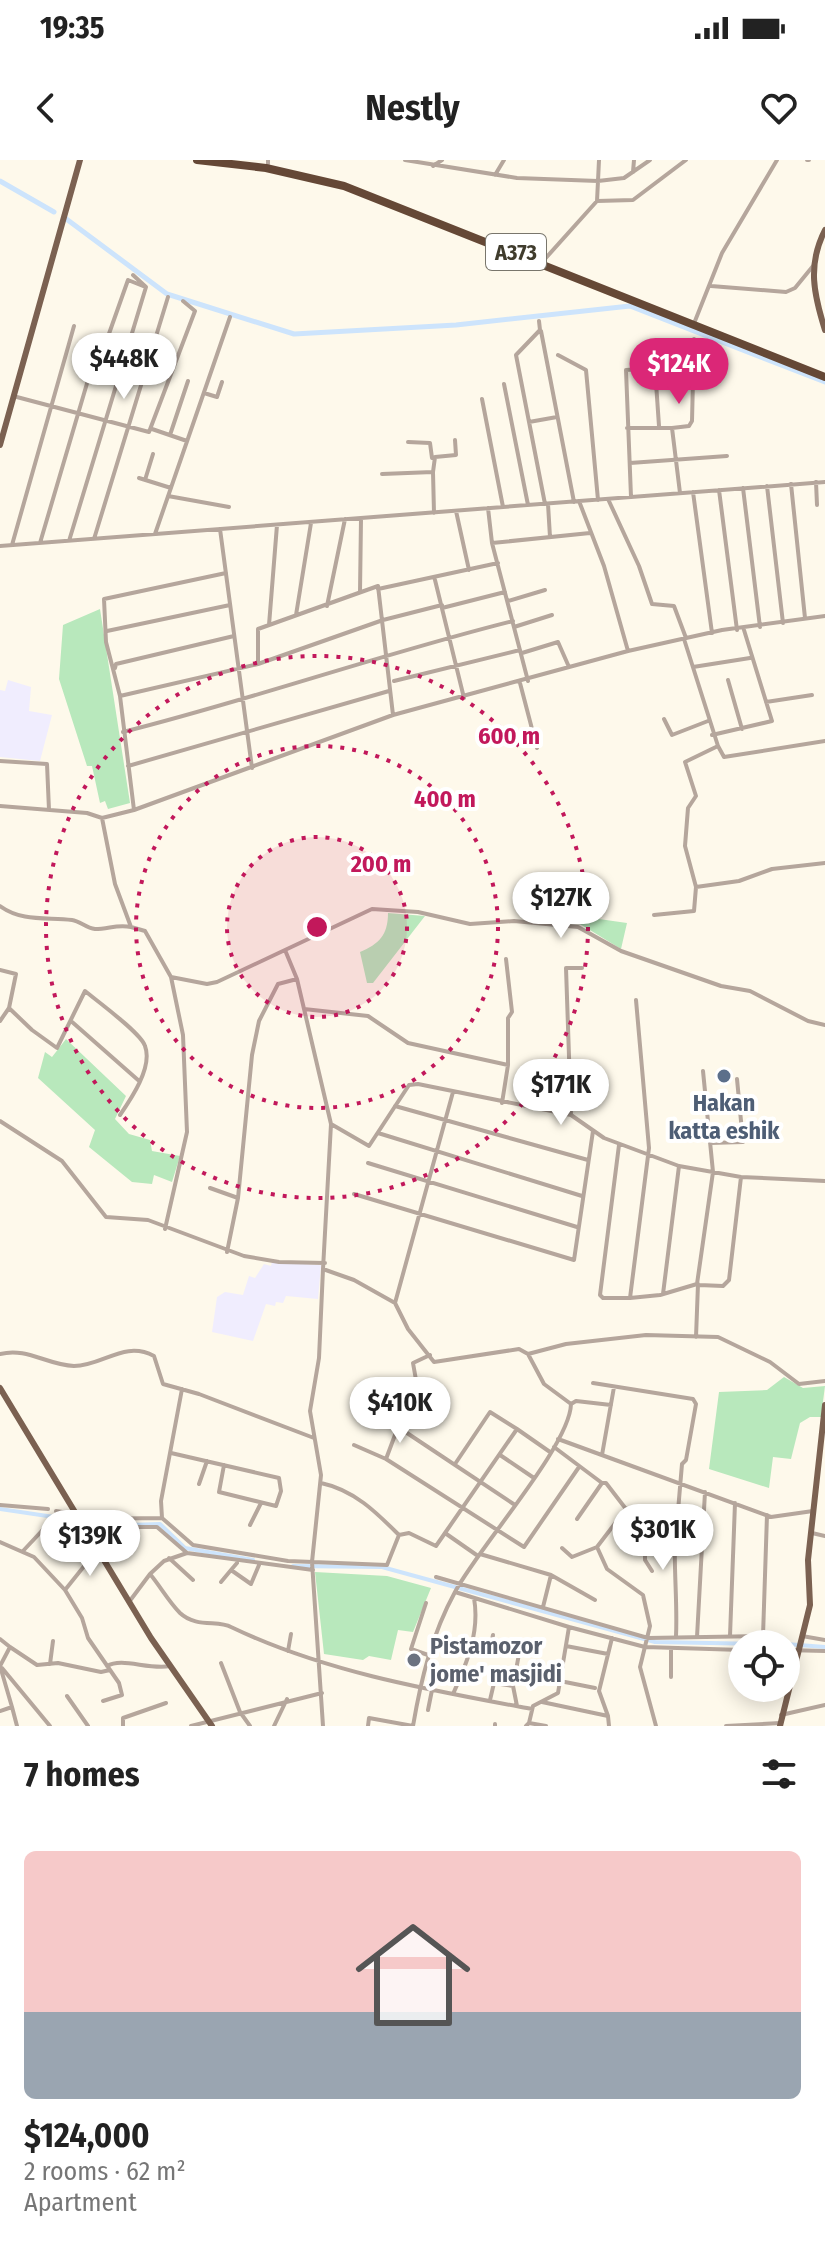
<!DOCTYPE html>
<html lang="en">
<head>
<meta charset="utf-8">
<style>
  body { margin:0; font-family:"Fira Sans Condensed",sans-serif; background:#f6f6f6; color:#222; height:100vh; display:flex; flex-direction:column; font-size:30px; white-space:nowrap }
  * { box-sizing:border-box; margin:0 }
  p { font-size:26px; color:#767676 }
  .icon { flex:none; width:44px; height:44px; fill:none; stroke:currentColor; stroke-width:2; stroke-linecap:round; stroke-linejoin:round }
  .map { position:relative; height:1566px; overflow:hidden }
  .drawer { display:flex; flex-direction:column; background:#fff; flex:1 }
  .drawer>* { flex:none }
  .tools { position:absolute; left:728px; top:1470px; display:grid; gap:16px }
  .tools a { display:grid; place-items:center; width:72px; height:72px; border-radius:50%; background:#fff; box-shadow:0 4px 20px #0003; font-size:40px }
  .price { position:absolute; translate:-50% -68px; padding:0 18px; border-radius:28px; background:#fff; color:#222; font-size:26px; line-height:52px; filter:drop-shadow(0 2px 4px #0008) }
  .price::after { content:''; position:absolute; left:50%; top:48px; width:24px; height:18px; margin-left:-12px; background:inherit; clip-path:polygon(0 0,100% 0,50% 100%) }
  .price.selected { background:#db2777; color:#fff }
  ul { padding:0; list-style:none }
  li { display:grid; align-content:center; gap:16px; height:424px; padding:0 24px }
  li+li { border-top:2px solid #e0e0e0 }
  li span { display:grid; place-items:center; height:248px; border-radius:12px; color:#555 }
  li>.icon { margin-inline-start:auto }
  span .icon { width:144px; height:144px; fill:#fffc; stroke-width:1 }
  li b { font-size:34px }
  h2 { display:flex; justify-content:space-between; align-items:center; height:96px; padding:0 24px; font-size:34px }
  .status { display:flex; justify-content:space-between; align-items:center; height:56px; padding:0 40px; background:#fff; direction:ltr }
  .status svg { height:22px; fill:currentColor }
  header { display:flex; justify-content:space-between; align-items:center; height:104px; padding:0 24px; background:#fff; font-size:36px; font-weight:700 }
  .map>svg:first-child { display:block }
  .education { fill:#f0edfe }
  .green { fill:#b8e8bc }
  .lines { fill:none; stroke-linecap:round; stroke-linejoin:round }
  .canal { stroke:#cde4fc; stroke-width:4 }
  .river { stroke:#cde4fc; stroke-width:5 }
  .minor { stroke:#b5a69c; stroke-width:4 }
  .major { stroke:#7b6151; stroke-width:6 }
  .highway { stroke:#654836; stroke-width:8 }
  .ring { fill:none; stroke:#c2185b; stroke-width:4; stroke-dasharray:4 8 }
  .service-dot { fill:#5c6f8a; stroke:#fff; stroke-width:3 }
  .worship-dot { fill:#6b7280; stroke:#fff; stroke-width:3 }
  .labels { text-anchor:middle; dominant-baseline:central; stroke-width:8; stroke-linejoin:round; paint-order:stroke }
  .shield { fill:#fff; stroke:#79766c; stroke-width:2 }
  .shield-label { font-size:22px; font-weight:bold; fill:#403c2d }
  .service-label { font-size:24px; font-weight:bold; fill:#4e5e75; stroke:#fff }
  .worship-label { font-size:24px; font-weight:bold; fill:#5b616d; stroke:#fff; text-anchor:start }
  .centre { fill:#c2185b; stroke:#fff; stroke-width:4 }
  .ring-label { font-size:24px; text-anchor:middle; font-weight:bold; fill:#c2185b; stroke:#fff; stroke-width:8; stroke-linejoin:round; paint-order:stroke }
</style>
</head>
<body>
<div class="status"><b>19:35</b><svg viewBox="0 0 49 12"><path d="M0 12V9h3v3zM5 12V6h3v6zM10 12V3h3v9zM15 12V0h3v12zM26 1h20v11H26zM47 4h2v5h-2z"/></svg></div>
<header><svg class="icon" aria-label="back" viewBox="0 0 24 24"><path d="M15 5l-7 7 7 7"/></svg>Nestly<svg class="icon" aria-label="heart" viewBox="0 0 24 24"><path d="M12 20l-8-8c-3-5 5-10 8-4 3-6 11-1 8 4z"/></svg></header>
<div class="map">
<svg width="825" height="1566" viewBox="0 0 825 1566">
  <rect width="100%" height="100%" fill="#fef9eb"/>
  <!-- education -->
  <path class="education" d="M8,520L31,527L29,551L52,555L40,601L0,597V530L5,531Z
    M272,1102L321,1105L318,1139L286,1136L283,1143L276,1142L275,1146L266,1144L253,1181L212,1172L217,1137L225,1132L243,1135L249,1116L255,1118L264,1104L271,1106Z"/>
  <!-- green -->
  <path class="green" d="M100,449L130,643L108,649L105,641L100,643L92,606H87L59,519L63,465Z
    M388,753L425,756L373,823H367L360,792C379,784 388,775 388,753Z
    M596,754L599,759L627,763L621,789L580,764L584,755Z
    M66,879L126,936L115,959L129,974L150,980L152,991L180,996L172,1022L154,1015L152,1024L132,1022L89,987L95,970L38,918L45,892L52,897Z
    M784,1217L803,1228L825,1226L821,1257H810L800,1263L791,1299L773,1297L769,1328L709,1309L719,1232L767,1230Z
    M315,1412L387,1416L431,1428L413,1472L398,1470L391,1500L369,1496L363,1500L324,1494Z"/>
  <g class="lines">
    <!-- canal -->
    <path class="canal" d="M0,1349L108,1365
      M129,1365L160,1364L185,1388L253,1400
      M293,1406L382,1407L655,1482L764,1484
      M786,1484L825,1487"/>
    <!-- river -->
    <path class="river" d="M0,21L54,52
      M65,58L167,134L294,174L456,165L630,146L825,222"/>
    <!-- minor -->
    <path class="minor" d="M405,0L517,18L598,21L599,0
      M807,0H809
      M268,4V0
      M433,6L442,0
      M633,12L634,0
      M495,15L504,0
      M597,41L633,40L686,0
      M544,100L597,41L598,21L624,18L650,0
      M711,126L786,132L795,128L813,106
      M539,161L540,170L516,195L545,344
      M695,161L722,93L777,0
      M541,171L574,342
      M125,191L105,185L128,120L143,126
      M558,195L586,210L598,340
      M504,224L528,345
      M204,233L217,237L222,222
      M13,236L149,272L195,151L183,141
      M482,239L503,347
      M529,262L557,257
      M627,268H672
      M152,269L187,281
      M170,275L188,221
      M408,282L430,283L432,298
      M630,303L727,296
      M433,312L435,297L456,295L455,280
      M382,314L433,312L434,353
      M139,318L171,328
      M145,320L153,294
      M816,322L817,345
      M791,324L805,458
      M767,326L783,463
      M743,328L760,467
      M719,330L737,470
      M693,332L712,473
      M680,333L672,268L689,266L692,261L694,179
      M168,336L229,347
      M631,337L626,210L655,208L659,266
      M608,339L639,406L652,444L674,446L686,478
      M579,341L604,406L628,491
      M548,344L550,377
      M488,348L492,383L528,521
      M456,351L469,410
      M220,369L252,608
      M155,374L230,157
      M94,379L168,137
      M69,381L146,127L133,115
      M40,383L88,220
      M492,383L590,373
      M12,385L74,166
      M0,386L825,322
      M435,420L464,538
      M378,429L498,403
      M360,432L361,359
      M508,441L545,430
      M327,446L345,359
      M442,448L505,432
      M296,455L311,363
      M269,465L277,365
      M514,467L552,455
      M107,471L230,445
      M684,479L718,586L685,602L696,636L688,648L685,686L696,727
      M522,493L558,482L569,507
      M258,504V469L378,426L393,555
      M693,507L750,498
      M115,508L116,504L234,476
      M728,520L742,569
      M394,521L520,490
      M520,523L537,588
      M120,536L258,504L383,460L442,445
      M766,542L812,535
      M664,559L672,575L708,561
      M123,572C254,539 381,494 513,461
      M712,575L772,561L744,470
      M718,586L724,597L825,581
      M0,601L47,604L49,650
      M128,606L389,531
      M0,646L87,653L102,658L134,650L393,555L628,491L722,470L825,456
      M134,650L120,536L106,482L104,439L226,413
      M102,658L115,724L131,767L145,771L171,817L207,824L217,822L285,790L297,819L331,964L323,1109L354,1120L395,1143L408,1169L434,1202L519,1189L528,1194L566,1184L646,1175L718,1177L770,1202L799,1224L825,1221
      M0,746C22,762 47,757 72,760C80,761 86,768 95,769C109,769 117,764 131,767
      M654,755L694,751L696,727L739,721L772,709L825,703
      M285,790L372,749L418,752L470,764L514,761L578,767L621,791L721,826L750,831L808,861L825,865
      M506,799L512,852L508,858V905
      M0,810L16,814L9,848L0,861
      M636,840L649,988L630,1138L660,1135L697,1124L713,1012L703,911
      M9,848L32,870L57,888L85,831C97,841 141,873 145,886C153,907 131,939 120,955
      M304,849L368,856L408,883L508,905L502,943
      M71,861L138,920
      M395,946L588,1000
      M571,955L566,808H582
      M0,961L62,1001L106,1057L148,1060L244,1096L279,1102L325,1103
      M331,964L369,986L409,925L418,924L571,955L604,978L679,1006L741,1017L825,1021
      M378,973L582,1036
      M710,983L743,982L737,919
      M619,985L600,1135L603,1138H630
      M368,1003L577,1067
      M210,1028L238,1038L227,1092
      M354,1034L574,1100L593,971
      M238,1038L252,895L259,861L278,824L297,819
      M165,1069L187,972L183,875L171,817
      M699,1125L723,1126L729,1120L741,1017
      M663,1134L679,1006
      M395,1143L453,932
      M696,1177L698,1124
      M0,1194C27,1187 47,1205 74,1206C103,1206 124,1180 154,1196L163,1224L199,1234L314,1278
      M430,1195L413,1203L416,1220L398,1267L515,1345
      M593,1223L693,1239L696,1244L686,1300L682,1304L678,1351L645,1347L626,1349
      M571,1244L576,1241L611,1245
      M398,1267L386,1299L524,1387L579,1307
      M558,1279L771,1357L813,1351
      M354,1285L386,1299
      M554,1287L602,1323H606L626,1349
      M171,1293L279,1318L281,1331L276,1346L219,1332L224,1305
      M500,1295L534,1318
      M602,1295L614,1227
      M455,1304L490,1252L517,1269
      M199,1324L207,1301
      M0,1345L48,1349
      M645,1347V1400L652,1411
      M626,1349L597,1387L607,1409L643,1435L650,1466L640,1507L656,1566
      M56,1351L75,1354
      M162,1358L193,1385L288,1401L387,1405L399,1375C376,1352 354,1330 321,1323
      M79,1359L162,1358L161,1341L182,1229
      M577,1359L602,1323
      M250,1365L261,1343
      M86,1367H157L187,1393
      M812,1373L825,1376
      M399,1375L409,1373L436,1386L445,1373
      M0,1382L34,1397L65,1430L82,1458L88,1478L119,1523L122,1535L103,1541
      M562,1388L572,1397L597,1387
      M23,1391L53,1359
      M480,1394L551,1415L595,1440
      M478,1396L445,1373L517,1269L550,1292
      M169,1398L193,1420
      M237,1403L231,1410L251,1424L259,1405
      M313,1410L187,1393L164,1401L150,1414C160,1426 169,1442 180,1453C196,1468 218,1460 231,1467C325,1512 429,1530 532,1549
      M436,1417L648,1478L763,1476L767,1355
      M221,1422L231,1410
      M65,1430L97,1390
      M455,1432L569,1467
      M129,1442L150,1414
      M426,1443L411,1489L428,1495
      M543,1447L551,1415
      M676,1476C678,1434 671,1392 678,1351
      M730,1476L735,1343
      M802,1476L825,1480
      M697,1477L705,1332
      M0,1479L10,1487
      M474,1481L491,1485L493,1475
      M566,1486L608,1494
      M671,1490V1517
      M786,1490L825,1491
      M288,1491L291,1474
      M221,1503L240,1552L250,1566
      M50,1504L53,1481
      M107,1506C122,1497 148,1510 170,1506
      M2,1508L50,1566
      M497,1510L494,1523L513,1526
      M515,1512L595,1528
      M453,1534C467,1503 480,1472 474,1438
      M67,1536L88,1566
      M490,1540L494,1523
      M542,1542L608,1556L609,1566
      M517,1546L513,1526L519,1494
      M12,1547L0,1506L10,1487L37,1505L58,1503L101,1512L110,1510
      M428,1550L432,1530
      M0,1551L12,1547L17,1566
      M781,1555L825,1545
      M608,1556L599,1531L612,1478
      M529,1563L533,1546L558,1533L569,1467L645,1487L742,1490
      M123,1566V1558L166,1543
      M191,1566L322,1533
      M274,1566L287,1539
      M323,1566L312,1402L321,1315L310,1251L319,1198L323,1109
      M368,1566L369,1558L413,1566
      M413,1566C421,1519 432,1474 455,1432C478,1388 570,1286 571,1244L544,1224L528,1194
      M495,1566V1564
      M526,1566L529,1563L546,1566
      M726,1566L780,1563"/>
    <!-- major -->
    <path class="major" d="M825,70C807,105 814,135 825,170
      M0,285L80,0
      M0,1228L151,1478L212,1566
      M780,1566L810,1445L808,1400L825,1245"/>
    <!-- highway -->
    <path class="highway" d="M197,0L266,8L344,26L825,217"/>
  </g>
  <!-- distance rings -->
  <circle cx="317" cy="767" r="90" fill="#c2185b" fill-opacity=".12"/>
  <g class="ring">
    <circle cx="317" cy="767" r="90"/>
    <circle cx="317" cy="767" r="181"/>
    <circle cx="317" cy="767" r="271"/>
  </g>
  <!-- markers -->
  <circle class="service-dot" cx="724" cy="916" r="8"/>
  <circle class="worship-dot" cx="414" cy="1500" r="8"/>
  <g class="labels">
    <!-- shield labels -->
    <rect class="shield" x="486" y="74" width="60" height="36" rx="6"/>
    <g class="shield-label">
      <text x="516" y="92">A373</text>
    </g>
    <!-- service labels -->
    <g class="service-label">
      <text x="724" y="943">Hakan<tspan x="724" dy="28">katta eshik</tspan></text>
    </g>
    <!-- worship labels -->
    <g class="worship-label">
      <text x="430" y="1486">Pistamozor<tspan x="430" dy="28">jome' masjidi</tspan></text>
    </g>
  </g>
  <circle cx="317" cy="767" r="12" class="centre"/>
  <g class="ring-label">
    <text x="509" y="584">600 m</text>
    <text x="445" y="647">400 m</text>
    <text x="381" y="712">200 m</text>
  </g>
</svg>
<div class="tools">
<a><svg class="icon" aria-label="locate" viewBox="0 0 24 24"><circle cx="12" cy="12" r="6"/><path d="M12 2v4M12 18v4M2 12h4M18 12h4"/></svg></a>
</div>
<b class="price" style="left:124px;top:241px">$448K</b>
<b class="price selected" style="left:679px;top:246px">$124K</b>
<b class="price" style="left:561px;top:780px">$127K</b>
<b class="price" style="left:561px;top:967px">$171K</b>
<b class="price" style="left:400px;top:1285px">$410K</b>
<b class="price" style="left:663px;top:1412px">$301K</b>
<b class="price" style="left:90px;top:1418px">$139K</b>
</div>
<section class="drawer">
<h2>7 homes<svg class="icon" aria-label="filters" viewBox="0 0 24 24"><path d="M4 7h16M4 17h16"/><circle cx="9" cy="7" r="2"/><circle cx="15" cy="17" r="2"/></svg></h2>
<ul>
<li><span style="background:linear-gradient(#f6c9c9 65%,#9aa5b1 0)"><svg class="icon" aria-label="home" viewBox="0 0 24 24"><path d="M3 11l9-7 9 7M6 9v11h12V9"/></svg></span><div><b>$124,000</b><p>2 rooms · 62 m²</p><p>Apartment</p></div></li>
</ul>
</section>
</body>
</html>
